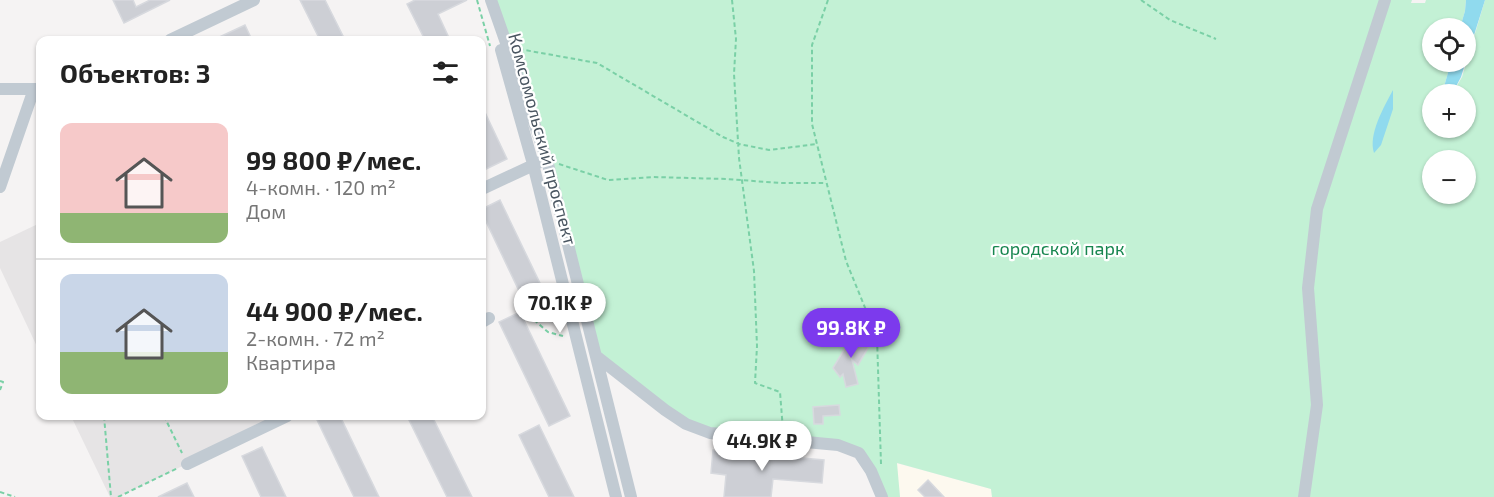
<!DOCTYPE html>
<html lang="ru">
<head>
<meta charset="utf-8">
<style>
  body { margin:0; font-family:"Exo 2",sans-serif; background:#f2f2f2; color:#222; height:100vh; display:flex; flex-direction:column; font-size:22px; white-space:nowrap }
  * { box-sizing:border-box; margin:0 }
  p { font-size:20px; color:#767676 }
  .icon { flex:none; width:33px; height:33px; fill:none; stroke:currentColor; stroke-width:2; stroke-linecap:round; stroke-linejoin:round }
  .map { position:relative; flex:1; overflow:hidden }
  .details { position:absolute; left:36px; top:36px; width:450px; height:384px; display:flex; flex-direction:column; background:#fff; border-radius:12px; box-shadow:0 2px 4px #0004 }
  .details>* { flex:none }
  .fabs { position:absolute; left:1422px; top:18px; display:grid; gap:12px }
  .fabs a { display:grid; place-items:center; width:54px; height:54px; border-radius:50%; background:#fff; box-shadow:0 2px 4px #0004; font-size:30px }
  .price { position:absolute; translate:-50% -51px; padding:0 14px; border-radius:21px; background:#fff; color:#222; font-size:20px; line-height:39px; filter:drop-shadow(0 2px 3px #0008) }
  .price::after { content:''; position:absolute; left:50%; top:36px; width:18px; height:14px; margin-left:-9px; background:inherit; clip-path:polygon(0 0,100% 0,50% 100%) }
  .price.active { background:#7c3aed; color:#fff }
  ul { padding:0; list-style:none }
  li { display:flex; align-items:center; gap:18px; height:150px; padding:0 24px }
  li+li { border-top:2px solid #e0e0e0 }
  li span { display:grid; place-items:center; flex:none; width:168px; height:120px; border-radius:12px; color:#555 }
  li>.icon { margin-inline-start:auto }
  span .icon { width:72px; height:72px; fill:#fffc; stroke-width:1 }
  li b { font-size:26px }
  h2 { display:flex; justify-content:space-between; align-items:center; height:72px; padding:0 24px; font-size:26px }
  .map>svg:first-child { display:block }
  .commercial { fill:#fdf9ef }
  .education { fill:#e6e4e5 }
  .green { fill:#c3f1d5; fill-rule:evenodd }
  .water { fill:#90daee }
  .building { fill:#cdcfd5; stroke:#d7d9de; stroke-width:1.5 }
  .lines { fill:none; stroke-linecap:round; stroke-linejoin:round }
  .path { stroke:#7ad0a6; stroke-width:2; stroke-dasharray:4.5 3; stroke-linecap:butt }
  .minor { stroke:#c1cad2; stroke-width:12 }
  .labels { text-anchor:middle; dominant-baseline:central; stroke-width:4.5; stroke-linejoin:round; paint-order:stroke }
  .street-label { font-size:18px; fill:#4a5661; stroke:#fff }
  .park-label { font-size:18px; fill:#17864f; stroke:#fff }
</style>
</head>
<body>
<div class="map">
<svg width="1494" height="497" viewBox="0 0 1494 497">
  <rect width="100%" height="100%" fill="#f5f3f3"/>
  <!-- commercial -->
  <path class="commercial" d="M896,463L991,489L992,497H900Z"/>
  <!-- education -->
  <path class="education" d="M40,223V353L0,268V242Z
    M71,416H287L118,497H110Z"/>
  <!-- green -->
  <path class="green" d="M491,0H1412L1411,3H1425L1426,0H1466L1465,11L1460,28H1432V62H1451L1442,94H1432V128H1466V94H1452L1462,77L1485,0H1494V497H992L991,489L897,463L900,497H882L859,453L686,424L596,356L547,160ZM1432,160H1466V194H1432Z"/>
  <!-- water -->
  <path class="water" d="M1466,0H1485L1461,77L1452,94H1442L1451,62H1466V28H1460L1465,11Z
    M1393,90V109L1381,145L1374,153C1368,134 1384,107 1393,90Z"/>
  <!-- building -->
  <path class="building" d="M113,0H133L136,7L150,0H170L124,23Z
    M300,0H325L345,40H320Z
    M415,0H467L438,14L450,40H425L407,4Z
    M245,25L252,40H213Z
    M482,106L507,159L482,171Z
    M500,200L550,304L530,314L482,213V209Z
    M520,312L570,416L549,426L499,322Z
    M854,333L871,343L858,365L852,360L858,384L846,387L843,374L840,377L833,368Z
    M839,405L840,415L823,416V424H814L813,407Z
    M327,416H340L379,497H354L317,420Z
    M407,416H432L472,497H447Z
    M539,425L574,497H549L519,435Z
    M262,447L286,497H261L242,456Z
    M728,448L757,451L756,454L824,460L822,483L773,479L771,497H724L726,475L711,473L713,450L728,452Z
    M928,480L944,497H925L918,490Z
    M187,483L194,497H158Z"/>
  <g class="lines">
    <!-- path -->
    <path class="path" d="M477,0L490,46
      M732,0L736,39L734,74L739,158L754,271L757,346L755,383L780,392L783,430
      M828,0L812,45V124L846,261L877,337L881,464
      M1141,0L1170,20L1216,39
      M519,49L597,63L723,137L739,144L769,150L817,144
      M559,164L608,180L653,177L726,179L781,183H826
      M517,305L548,332L563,336
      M0,381L3,382L0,390
      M104,416L111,497
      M164,416L182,453
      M0,492L15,497
      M118,497L178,468"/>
    <!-- minor -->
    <path class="minor" d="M491,0L547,160L631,497
      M170,40L254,0
      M501,50L533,164L616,497
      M0,89H39
      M0,187L34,89
      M482,189L540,162
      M482,322L489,318
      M596,356L665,410L686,424L710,433L838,445L859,453L871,471L882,497
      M187,464L287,416
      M1304,497L1317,405L1308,288L1317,209L1385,0"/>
  </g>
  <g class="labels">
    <!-- street labels -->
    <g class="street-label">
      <text transform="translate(543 139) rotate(75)">Комсомольский проспект</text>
    </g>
    <!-- park labels -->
    <g class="park-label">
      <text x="1058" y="248">городской парк</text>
    </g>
  </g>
</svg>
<div class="fabs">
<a><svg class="icon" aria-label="locate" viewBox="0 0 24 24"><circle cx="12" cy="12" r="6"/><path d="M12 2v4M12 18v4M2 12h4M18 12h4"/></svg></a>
<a>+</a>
<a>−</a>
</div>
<b class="price" style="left:560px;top:334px">70.1K ₽</b>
<b class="price active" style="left:851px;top:359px">99.8K ₽</b>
<b class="price" style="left:762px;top:472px">44.9K ₽</b>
<section class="details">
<h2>Объектов: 3<svg class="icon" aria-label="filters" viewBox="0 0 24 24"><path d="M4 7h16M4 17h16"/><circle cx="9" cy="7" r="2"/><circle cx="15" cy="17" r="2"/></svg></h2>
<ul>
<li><span style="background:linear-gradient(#f6c9c9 75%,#8fb573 0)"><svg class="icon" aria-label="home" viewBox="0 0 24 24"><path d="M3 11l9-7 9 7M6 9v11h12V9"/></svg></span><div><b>99 800 ₽/мес.</b><p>4-комн. · 120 m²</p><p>Дом</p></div></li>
<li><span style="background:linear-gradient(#c9d6e8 65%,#8fb573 0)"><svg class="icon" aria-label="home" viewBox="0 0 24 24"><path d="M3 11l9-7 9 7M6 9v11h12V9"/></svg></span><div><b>44 900 ₽/мес.</b><p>2-комн. · 72 m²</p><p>Квартира</p></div></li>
</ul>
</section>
</div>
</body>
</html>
